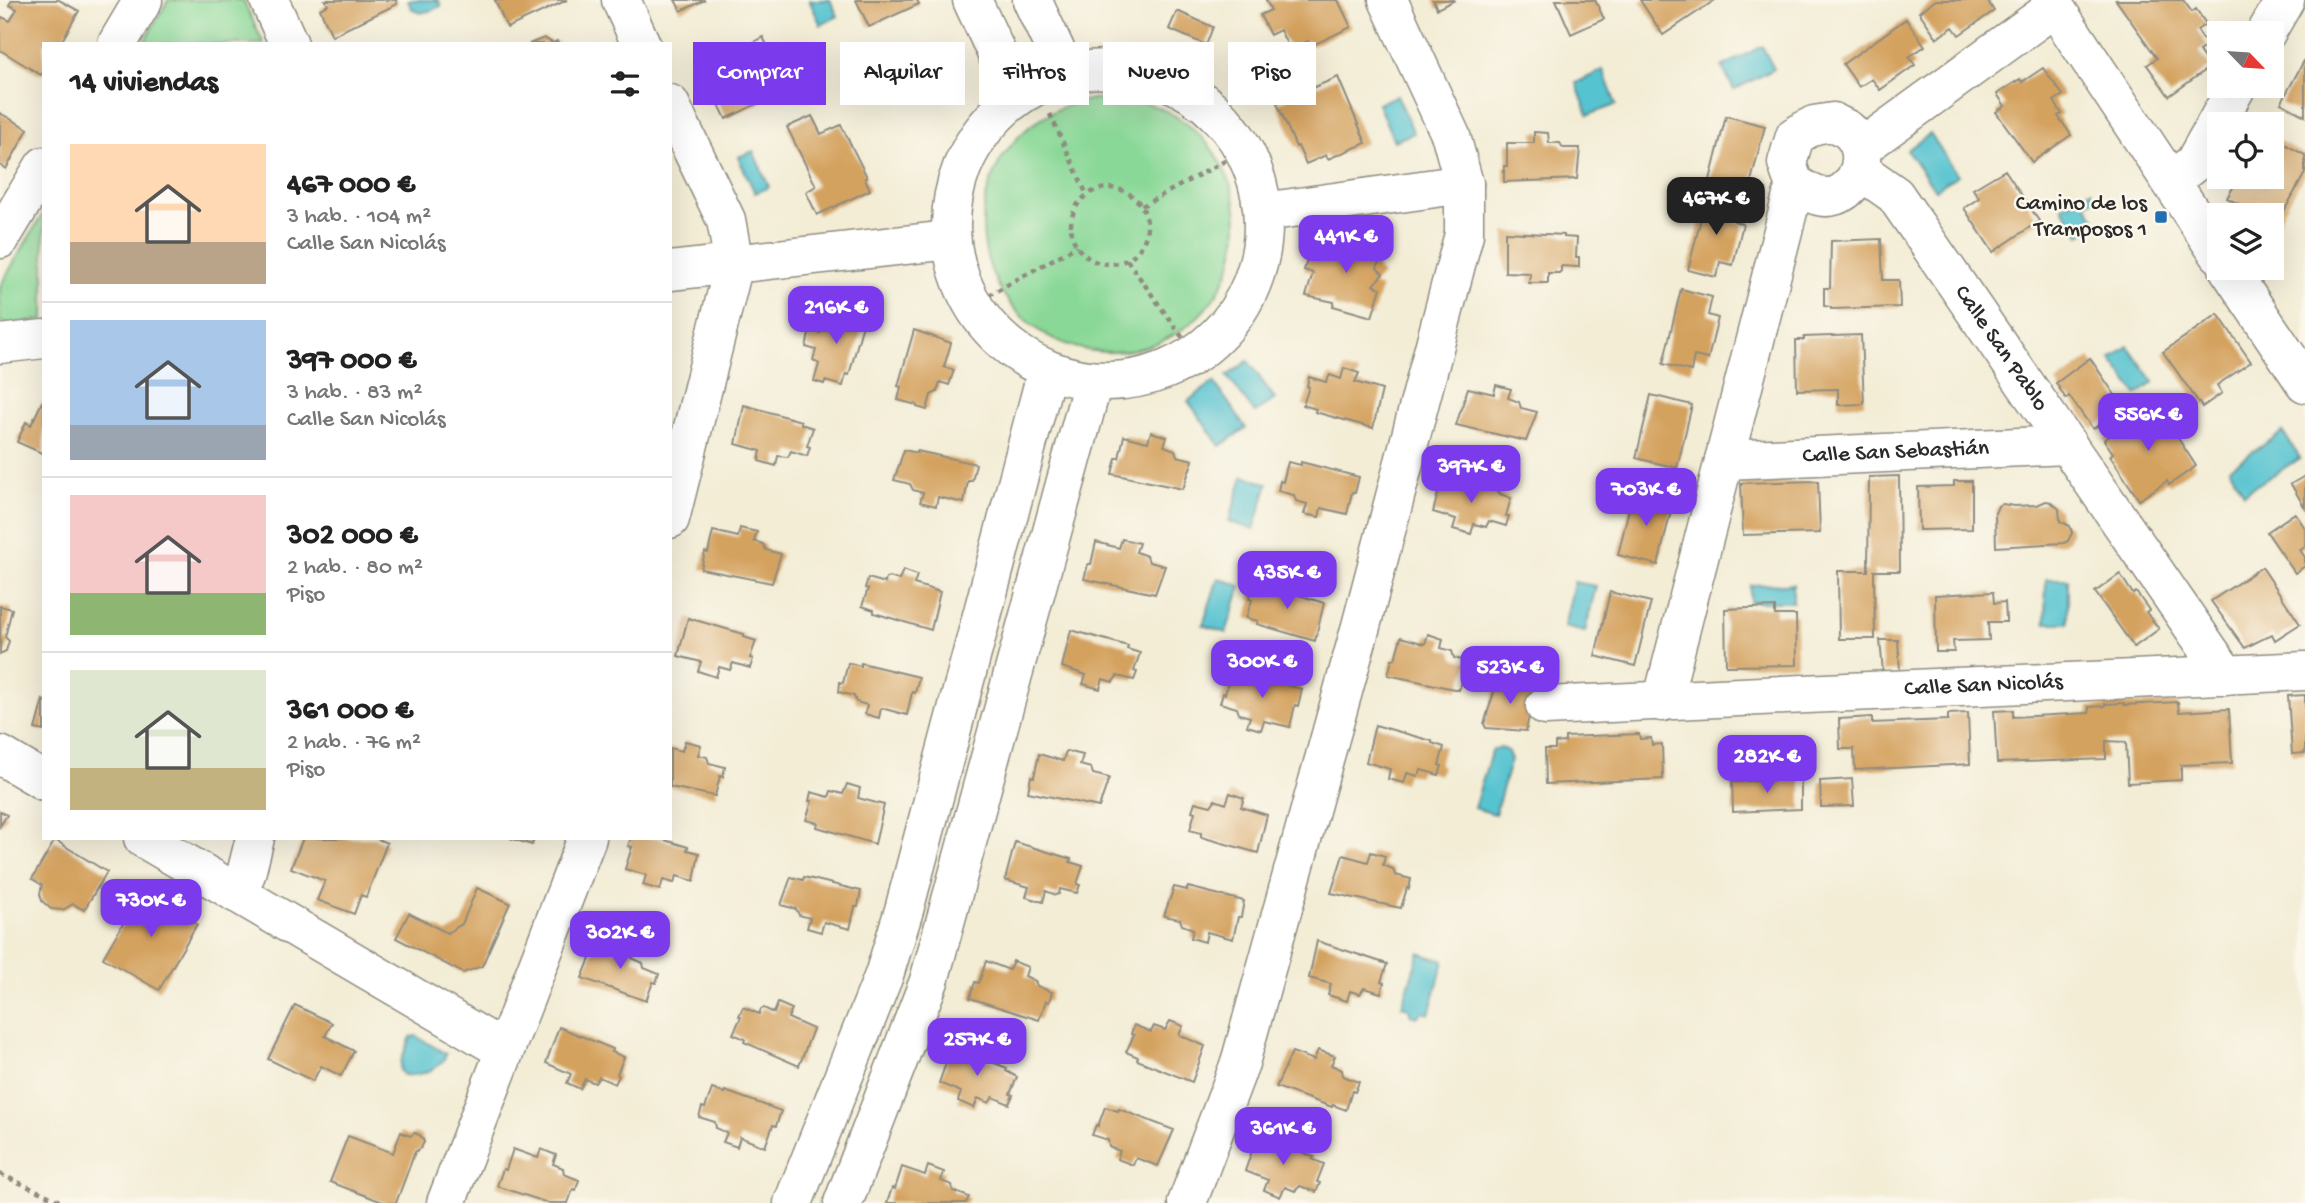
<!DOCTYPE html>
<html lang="es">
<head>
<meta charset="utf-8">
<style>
  body { margin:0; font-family:"Gochi Hand",sans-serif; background:#f6f6f6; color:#222; height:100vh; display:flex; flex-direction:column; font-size:26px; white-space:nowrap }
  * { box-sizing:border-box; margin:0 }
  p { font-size:23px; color:#767676 }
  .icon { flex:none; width:38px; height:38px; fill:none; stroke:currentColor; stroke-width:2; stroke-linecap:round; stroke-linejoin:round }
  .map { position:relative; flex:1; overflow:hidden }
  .panel { position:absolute; left:42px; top:42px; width:630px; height:798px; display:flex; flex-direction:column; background:#fff; border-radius:0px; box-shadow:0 7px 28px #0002 }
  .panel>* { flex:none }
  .hud { position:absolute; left:693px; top:42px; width:665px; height:63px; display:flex; gap:14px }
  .needle { width:46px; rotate:115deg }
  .fabs { position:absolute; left:2207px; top:21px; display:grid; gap:14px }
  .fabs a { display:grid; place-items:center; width:77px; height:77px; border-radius:0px; background:#fff; box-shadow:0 7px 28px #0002; font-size:35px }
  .price { position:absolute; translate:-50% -60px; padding:0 16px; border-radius:14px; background:#7c3aed; color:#fff; font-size:23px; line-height:46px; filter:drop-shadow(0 2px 4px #0008) }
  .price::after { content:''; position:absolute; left:50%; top:42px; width:21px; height:16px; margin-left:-10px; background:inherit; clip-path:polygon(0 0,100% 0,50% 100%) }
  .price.active { background:#222; color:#fff }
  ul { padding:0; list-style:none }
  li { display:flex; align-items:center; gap:21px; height:175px; padding:0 28px }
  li+li { border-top:2px solid #e0e0e0 }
  li span { display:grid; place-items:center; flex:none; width:196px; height:140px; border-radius:0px; color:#555 }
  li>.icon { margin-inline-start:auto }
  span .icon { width:84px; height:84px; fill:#fffc; stroke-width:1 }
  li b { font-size:30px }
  h2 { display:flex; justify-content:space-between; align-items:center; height:84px; padding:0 28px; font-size:30px }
  .pill { padding:0 24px; border-radius:0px; background:#fff; box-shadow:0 7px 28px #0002; font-size:24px; line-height:63px }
  .pill.active { background:#7c3aed; color:#fff }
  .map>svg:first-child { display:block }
  .green { fill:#89d897; stroke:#5a8261; stroke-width:2 }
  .water { fill:#57c3d0; stroke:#41777e; stroke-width:2 }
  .building { fill:#d4a25f }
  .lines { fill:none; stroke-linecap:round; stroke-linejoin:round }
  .street-casing { stroke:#8f8c80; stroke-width:41 }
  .secondary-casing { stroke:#8f8c80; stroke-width:41 }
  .path { stroke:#8f8c80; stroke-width:4.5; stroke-dasharray:5 5; stroke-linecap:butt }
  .street { stroke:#fff; stroke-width:38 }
  .secondary { stroke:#fff; stroke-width:38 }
  .poi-dot { fill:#1f6fb2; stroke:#fbf7ec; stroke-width:2.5 }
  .labels { text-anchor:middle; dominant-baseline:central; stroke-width:5; stroke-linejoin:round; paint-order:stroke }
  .poi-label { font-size:23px; fill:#2b2b2b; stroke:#fbf7ec; text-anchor:end }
  .street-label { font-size:23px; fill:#2b2b2b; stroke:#fbf7ec }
</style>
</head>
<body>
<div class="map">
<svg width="2305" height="1203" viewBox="0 0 2305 1203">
  <rect width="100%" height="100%" fill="#fbf7ec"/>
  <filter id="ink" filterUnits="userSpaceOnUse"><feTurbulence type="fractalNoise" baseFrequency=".0143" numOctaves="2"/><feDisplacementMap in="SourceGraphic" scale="14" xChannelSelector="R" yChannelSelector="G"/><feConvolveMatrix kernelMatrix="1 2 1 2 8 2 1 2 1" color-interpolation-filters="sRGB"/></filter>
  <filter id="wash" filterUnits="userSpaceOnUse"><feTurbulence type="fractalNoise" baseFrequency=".00686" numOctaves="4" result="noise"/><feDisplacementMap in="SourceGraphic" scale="28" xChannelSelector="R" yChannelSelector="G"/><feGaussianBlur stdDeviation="1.57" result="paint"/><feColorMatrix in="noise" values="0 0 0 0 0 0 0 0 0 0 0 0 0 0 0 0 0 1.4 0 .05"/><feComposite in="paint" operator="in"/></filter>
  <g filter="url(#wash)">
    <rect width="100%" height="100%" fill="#f3edd6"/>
    <!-- green -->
    <path class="green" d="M168,0H243L264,44H143Z
      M983 225a127 127 0 1 1 254 0a127 127 0 1 1-254 0Z
      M44,212V320L4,324L0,321V286Z"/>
    <!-- water -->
    <path class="water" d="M408,0H438L441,6C428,12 413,19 408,0Z
      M809,0H830L838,16L821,25Z
      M1762,46L1774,69L1734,90L1722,67Z
      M1263,56L1274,62V75L1242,92L1232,74Z
      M1603,70L1616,105L1588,115L1576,83Z
      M1397,95L1414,133L1394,141L1378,104Z
      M1930,134L1958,175L1935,190L1907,150Z
      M753,151L769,187L755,193L738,157Z
      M2091,190L2096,198L2086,204L2098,224L2080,235L2062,207Z
      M2128,346L2154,382L2137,395L2111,359Z
      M1248,361L1275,399L1255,413L1227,376Z
      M1214,382L1246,428L1220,446L1188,401Z
      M2283,432L2300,458L2244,493L2229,468Z
      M1243,476L1268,484L1254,529L1229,522Z
      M1218,578L1241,586L1226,633L1203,625Z
      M2046,579H2068V623H2045Z
      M1574,582L1596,586L1585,632L1564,627Z
      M1793,584V602H1750V585Z
      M1500,748L1507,750L1511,759L1495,814L1474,808L1490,756L1493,750Z
      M1419,953L1444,961L1429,1014L1422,1012L1417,1017L1411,1015L1409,1008L1402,1006Z
      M416,1036L446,1054C442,1070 419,1076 404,1075L400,1071L401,1061L411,1037Z"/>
    <g id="blocks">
      <!-- building -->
      <path class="building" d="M12,0H59L79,11L60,44H44V71L41,75L0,50V21L2,17L10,21L17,9L9,5Z
        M325,0H396L397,4L332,36L320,9L328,5Z
        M495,0H567L507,28Z
        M675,0H705L681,11Z
        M856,0H917L919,4L869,27Z
        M1266,0H1338L1351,27L1311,46L1308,41L1290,50L1280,30L1270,35L1260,15L1271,10Z
        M1433,0H1455L1437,9Z
        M1556,0H1595L1604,19L1571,34Z
        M1640,0H1715L1663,35Z
        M1936,0H1987L1994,11L1959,35L1953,27L1937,38L1919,12Z
        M2116,0H2183L2192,12L2196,9L2206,24L2197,30L2207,45L2199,51L2210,67L2169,96L2147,65L2157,58Z
        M1177,11L1213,27L1206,45L1169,29Z
        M1906,19L1925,46L1909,57L1915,65L1880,90L1872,79L1859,87L1843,64Z
        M763,37L788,89L726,119L698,60L735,42L739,50Z
        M544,38L553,43L557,41L558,44H529Z
        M2305,59V116L2281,103Z
        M2043,68L2063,95L2054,101L2062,114L2058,116L2071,135L2032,162L1996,112L2005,106L1997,94L2020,79L2022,82Z
        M1338,77L1366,143L1328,159L1326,155L1306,164L1298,146L1296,147L1277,103Z
        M0,113L28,129L6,169L0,165Z
        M812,116L821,134L841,125L867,177L865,178L870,190L817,215L806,192L816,186L787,127Z
        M1726,116L1765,126L1750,185L1766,189L1762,207L1707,192Z
        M1534,132L1548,133L1549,143H1560L1563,148H1580L1577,179L1504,182V166H1507V143H1534Z
        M2272,137L2305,155V173L2272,233V215H2260L2227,198L2239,177H2272Z
        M2005,170L2039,221L1993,252L1964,208L1979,198L1973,189Z
        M1707,195L1738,203L1734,221L1743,224L1733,265L1720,262L1716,277L1688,270Z
        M1505,232L1564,235V237L1577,238L1576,257H1579V267L1561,266V271L1559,273H1548V283H1529L1530,273L1505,272Z
        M1352,233L1378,242L1373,257L1380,259L1377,268L1383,274L1373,285L1381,288L1372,317L1333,306L1334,302L1306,296L1313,273L1304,270L1310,250L1327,255L1332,236L1349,242Z
        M1881,239L1883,280H1899L1900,307L1831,309V307L1824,306V288H1830L1831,241Z
        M1681,289L1712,297L1708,315L1718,318L1708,359L1694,356L1691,371L1663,364Z
        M826,309L865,317L849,375L846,374L843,386L825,381L824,384L814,381L819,364L813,360L816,350L806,347L810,330L820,333Z
        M2218,314L2251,362L2217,385L2222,393L2202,407L2163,352Z
        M914,330L951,343L944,367L954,370L949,385L940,382L937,392L931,395L927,410L917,407V405L898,400L901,387L898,386Z
        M1861,335L1864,404L1838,405V389L1797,390L1796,340H1804V337Z
        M2090,358L2123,407L2093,429L2069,396L2066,399L2056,383Z
        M1344,368L1359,373L1355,382L1382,390L1373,428L1315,412L1316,409L1303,405L1309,387L1307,386L1309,377L1326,382L1330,375L1341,379Z
        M1496,385L1511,389L1508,398L1519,402L1521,408L1537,412L1526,441L1456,425L1468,388L1494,394Z
        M1651,395L1692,405L1677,468L1636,458Z
        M42,402L44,403V454L17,442L26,422L31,425Z
        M744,405L801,421V424L813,428L807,446L810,447L807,456L791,451L788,457L778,456L776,466L759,461L761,451L736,444Z
        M2146,406L2158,424L2165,418L2196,466L2169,485L2167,481L2139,500L2110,456L2113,453L2104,440Z
        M1151,432L1167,437L1164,446L1175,450L1177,456L1193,460L1183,489L1112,474L1116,458H1119L1124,436L1148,442Z
        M904,450L917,453V451L976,464L972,481H968L964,503L938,497L936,506L920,502L923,493L913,490L910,484L894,480Z
        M1288,462L1301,465V462L1359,477L1355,493L1352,492L1347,514L1321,508L1319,517L1304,514L1307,504L1296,501L1294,495L1278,491L1280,481L1283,482Z
        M1443,475L1499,492L1500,494L1511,498L1506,516H1509L1506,526L1489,521L1486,527L1474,524L1471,534L1453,529L1456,519L1433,512Z
        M1899,476L1900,571H1874L1875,639H1839L1838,571H1868L1869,477Z
        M2305,476V508L2291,484Z
        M1818,481L1820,533L1743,535L1741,483Z
        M1954,481H1972V529L1919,530L1918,487L1954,486Z
        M1633,492L1673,502L1658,565L1618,555Z
        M2046,501L2051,502L2059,509L2060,521L2070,526L2072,533L2068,541L2064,543L1996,547L1995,513L1998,506L2003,504L2014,506L2037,505Z
        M2295,513L2305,528V547L2300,550L2305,557V566L2295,573L2267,532Z
        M740,528L757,532L754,541L763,544L766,550L781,554L772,583L701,569L705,552L708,553L713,531L738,537Z
        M1122,539L1139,543L1136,552L1147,556L1149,562L1165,566L1155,594L1084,579L1088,564H1091L1096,542L1119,548Z
        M2262,567L2300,624L2275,640L2272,634L2245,648L2211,601Z
        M903,570L917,575L914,584L940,592L931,630L874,613V610L862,606L868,589L865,588L868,578L885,583L886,578L889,577L899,580Z
        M2120,574L2133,594L2136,592L2149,610L2146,612L2159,629L2134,647L2095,592Z
        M1286,581L1301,585L1298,595L1324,603L1315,641L1257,624L1258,621L1246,618L1252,600L1249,599L1252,590L1268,594L1272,588L1283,591Z
        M1610,592L1651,602L1635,666L1595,656Z
        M1993,592L1994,603L2005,602L2006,618V622H1988L1989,640L1953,641L1954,652H1936L1935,595Z
        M0,606L12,609L5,637L9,641L6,651L0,654Z
        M1775,607V615H1796L1797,665L1726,666L1725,609Z
        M688,618L744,634V637L756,641L750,658L753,659L750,668L733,663L730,670L719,667L716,677L698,671L701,662L678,656Z
        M1071,630L1128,646L1127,649L1140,653L1134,671L1137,672L1134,680L1117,676L1113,682L1103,679L1100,689L1083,684L1086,675L1062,667Z
        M1428,634L1443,639L1441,648L1452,651L1454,658L1469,662L1459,690L1388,675L1392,659H1395L1401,637L1425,644Z
        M1880,640H1898L1900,671L1883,672Z
        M848,663L861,666V663L919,677L915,693L912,692L907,715L881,708L879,718L865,714L867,705L856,702L854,696L839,692L840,682L843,683Z
        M1231,674L1243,677L1245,675L1302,689L1298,706L1295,705L1290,727L1264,721L1261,730L1247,726L1250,717L1239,714L1237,708L1220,703L1223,693L1225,694Z
        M1498,679L1535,686L1526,731L1486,728L1484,724Z
        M2305,695V753L2292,754L2288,696Z
        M43,700L44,701V731L35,729Z
        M2178,702L2179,712L2229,709L2232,763L2181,765V780L2128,783L2126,742L2106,741V759L1997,763L1994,711L2013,710V717L2089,713V707L2105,706V704L2124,703V705Z
        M1968,713L1970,764L1855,770L1854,749H1840L1839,719L1872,717V723L1948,720V714Z
        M1375,725L1432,741V743L1444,747L1439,765L1442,766L1439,775L1421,770L1418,776L1407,773L1404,783L1388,779L1390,769L1366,762Z
        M1639,734L1640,739L1651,738L1652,745L1662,744L1663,779L1546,784L1545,749H1555V743L1565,742V737Z
        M685,741L701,745L698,755L707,757L709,763L725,767L723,777L720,776L715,796L670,787V748L682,751Z
        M1066,751L1083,755L1080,765L1091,768L1093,774L1109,778L1099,807L1028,792L1031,776L1034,777L1039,754L1063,761Z
        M1801,779V809L1733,812L1732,782Z
        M1852,779L1854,806L1821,807L1820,781Z
        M847,784L860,788L858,798L884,805L875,844L817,827L818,823L806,820L812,801H809L811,792L829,797L831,791L843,794Z
        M1230,793L1244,798L1241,807L1267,815L1258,853L1201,837V833L1190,830L1195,812L1192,811L1195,802L1211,806L1215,800L1226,804Z
        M0,811L7,815L0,826Z
        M303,838H375L387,843L366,897L361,895L354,914L317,900L325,881L291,868Z
        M510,838H534L532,845Z
        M631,838H658L688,847L687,850L699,853L694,881L677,876L674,883L663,880L660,890L643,885L646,875L625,869L632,847L628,846Z
        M55,840L107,872L84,910L73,904L63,910L51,909L42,901L40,894L42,885L32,879Z
        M1015,842L1071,859L1070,862L1083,866L1077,884L1080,885L1077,893L1060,889L1059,894L1056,895L1046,891L1043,902L1026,897L1029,887L1005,880Z
        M1371,852L1385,856L1383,865L1393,869L1395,875L1411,879L1409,889L1407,888L1401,908L1331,893L1343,855L1368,862Z
        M791,877L803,880L804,877L861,891L858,907H855L850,929L824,922L821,932L807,928L810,918L799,915L796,909L781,905Z
        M144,887L174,904L176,901L188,907L183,916L197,924L159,990L103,958Z
        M1174,887L1187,890L1188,887L1244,901L1241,917H1238L1233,939L1207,932L1205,942L1191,938L1193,929L1182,925L1180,919L1164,916Z
        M477,888L510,903L482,966L463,973L396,938L409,913L447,933L462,924Z
        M1317,941L1387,964L1381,982L1384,983L1381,993L1364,988L1360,994L1350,991L1347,1001L1328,995L1331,984L1309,978Z
        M619,942L635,949L632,958L643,963L644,968L659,974L656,983L653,982L646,1001L582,978L596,944L615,951Z
        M986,961L1009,970L1013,961L1028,967L1025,976L1035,981L1037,986L1052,992L1049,1002L1046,1001L1039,1020L970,998L975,982L979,983Z
        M778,1003L792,1009L788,1018L813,1029L799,1066L744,1042L745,1039L733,1034L741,1017L739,1016L743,1007L759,1014L761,1009L764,1008L774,1013Z
        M295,1005L332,1023L325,1036L354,1051L341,1076L321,1066L313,1081L268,1059Z
        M1170,1021L1183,1026L1179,1035L1205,1046L1192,1082L1137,1060L1138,1057L1126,1052L1134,1035L1131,1034L1134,1025L1151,1032L1154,1026L1165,1030Z
        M559,1027L613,1049L612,1052L624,1057L617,1074L619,1076L615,1084L599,1077L595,1083L585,1079L580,1089L567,1083L571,1074L546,1063Z
        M952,1046L1007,1068L1006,1071L1017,1077L1010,1094L1013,1095L1009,1104L993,1097L989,1103L978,1098L974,1108L958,1101L961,1092L939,1083Z
        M1318,1050L1335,1056L1331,1065L1342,1070L1343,1076L1359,1082L1355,1092L1352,1091L1346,1110L1333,1105L1332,1107L1276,1087L1292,1052L1314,1060Z
        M712,1089L724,1093L725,1091L781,1111L776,1126L773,1125L765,1147L740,1137L737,1147L723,1142L727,1133L716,1128L715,1122L699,1117L702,1107L705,1108Z
        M1105,1107L1118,1111L1119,1109L1174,1130L1158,1166L1136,1158L1133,1165L1117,1159L1120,1151L1109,1147L1108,1140L1092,1135L1096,1125L1098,1126Z
        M401,1132L410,1136L415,1133L421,1136L424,1142L421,1148L415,1152L396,1203H385L330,1182L348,1136L393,1153Z
        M1258,1134L1314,1157L1312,1159L1324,1164L1317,1182L1320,1183L1316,1192L1300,1186L1295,1191L1285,1187L1280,1197L1264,1190L1268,1180L1245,1171Z
        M513,1149L538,1158L541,1149L556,1155L553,1164L563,1168L564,1174L579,1180L576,1190L573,1189L568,1203H548L497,1186L503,1169L506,1170Z
        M928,1166L944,1172L941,1181L952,1185L953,1191L969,1197L966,1203H887L892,1188L895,1189L902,1167L925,1175Z"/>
    </g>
  </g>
  <g filter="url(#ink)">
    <use href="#blocks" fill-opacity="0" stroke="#8f8c80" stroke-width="2"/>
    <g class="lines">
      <!-- street casing -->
      <g class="street-casing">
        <g id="street">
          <path d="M269,0L289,44"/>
          <path d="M621,0L641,44"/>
          <path d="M2266,33L2285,0"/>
          <path d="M117,44L143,0"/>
          <path d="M670,104L726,220L734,264L670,519"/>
          <path d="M1833,122C1837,125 1844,127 1848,130C1881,158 1846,214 1809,192C1804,189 1798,187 1795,183C1791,178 1789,169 1787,163L1795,136L1814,125Z"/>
          <path d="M1861,148L2055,7"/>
          <path id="s1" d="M1861,171L1895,195L2226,675"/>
          <path d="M2171,181L2194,163L2237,86"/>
          <path d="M1264,212L1464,184"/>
          <path d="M0,239L44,166"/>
          <path d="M670,271L950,240"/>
          <path d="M0,344L44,339"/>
          <path id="s2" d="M1724,460L2068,445"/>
          <path d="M1662,702L1795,184"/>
          <path id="s3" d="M1545,706L2305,671"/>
          <path d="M0,755L44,781"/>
          <path d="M143,838L504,1050"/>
          <path d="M236,893L246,874L255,838"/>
          <path d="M446,1203L587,838"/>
          <path d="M1187,1203L1240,1063L1361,626L1464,234V184L1451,136L1388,0"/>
        </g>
      </g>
      <!-- secondary casing -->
      <g class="secondary-casing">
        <path id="secondary" d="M972,0L1017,97
          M1032,0L1066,73
          M2050,0L2219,254
          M951 225a156 156 0 1 1 312 0a156 156 0 1 1-312 0Z
          M2228,268L2305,383
          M793,1203L884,975L904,910L1047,370
          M843,1203L929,981L1093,382"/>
      </g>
      <!-- path -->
      <path class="path" d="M1050,114L1087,195
        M1071 226a38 38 0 1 1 76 0a38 38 0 1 1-76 0Z
        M1142,206L1245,150
        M1127,260L1195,355
        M971,305L1077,246
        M0,1174L64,1203"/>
      <!-- street -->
      <use href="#street" class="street"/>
      <!-- secondary -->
      <use href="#secondary" class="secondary"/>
    </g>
  </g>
  <!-- markers -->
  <rect class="poi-dot" x="2154" y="210" width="14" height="14" rx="3.5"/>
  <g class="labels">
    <!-- poi labels -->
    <g class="poi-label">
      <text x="2147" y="204">Camino de los<tspan x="2147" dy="26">Tramposos 1</tspan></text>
    </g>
    <!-- street labels -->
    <g class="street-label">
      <text stroke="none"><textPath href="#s1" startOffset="228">Calle San Pablo</textPath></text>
      <text stroke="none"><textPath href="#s2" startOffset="172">Calle San Sebastián</textPath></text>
      <text stroke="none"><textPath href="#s3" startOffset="439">Calle San Nicolás</textPath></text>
    </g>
  </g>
</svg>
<div class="fabs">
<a><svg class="needle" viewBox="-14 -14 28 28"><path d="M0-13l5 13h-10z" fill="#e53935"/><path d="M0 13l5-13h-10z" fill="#767676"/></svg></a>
<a><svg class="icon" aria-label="locate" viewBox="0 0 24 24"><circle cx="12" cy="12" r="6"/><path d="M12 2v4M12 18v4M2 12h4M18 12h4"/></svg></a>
<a><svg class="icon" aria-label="layers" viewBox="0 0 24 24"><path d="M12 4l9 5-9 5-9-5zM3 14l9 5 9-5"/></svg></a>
</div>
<b class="price active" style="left:1716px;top:237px">467K €</b>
<b class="price" style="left:1346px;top:275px">441K €</b>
<b class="price" style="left:836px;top:346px">216K €</b>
<b class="price" style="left:2148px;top:453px">556K €</b>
<b class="price" style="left:1471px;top:505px">397K €</b>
<b class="price" style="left:1646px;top:528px">703K €</b>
<b class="price" style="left:1287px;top:611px">435K €</b>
<b class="price" style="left:1262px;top:700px">300K €</b>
<b class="price" style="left:1510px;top:706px">523K €</b>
<b class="price" style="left:1767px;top:795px">282K €</b>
<b class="price" style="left:151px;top:939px">730K €</b>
<b class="price" style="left:620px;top:971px">302K €</b>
<b class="price" style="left:977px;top:1078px">257K €</b>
<b class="price" style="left:1283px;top:1167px">361K €</b>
<div class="hud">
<a class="pill active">Comprar</a>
<a class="pill">Alquilar</a>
<a class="pill">Filtros</a>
<a class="pill">Nuevo</a>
<a class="pill">Piso</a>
</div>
<section class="panel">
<h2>14 viviendas<svg class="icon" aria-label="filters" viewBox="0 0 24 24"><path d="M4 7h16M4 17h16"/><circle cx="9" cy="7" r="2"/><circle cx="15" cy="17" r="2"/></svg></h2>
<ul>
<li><span style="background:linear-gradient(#ffd9b3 70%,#b9a48a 0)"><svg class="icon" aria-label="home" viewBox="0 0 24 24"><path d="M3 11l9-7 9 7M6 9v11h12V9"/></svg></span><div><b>467 000 €</b><p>3 hab. · 104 m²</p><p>Calle San Nicolás</p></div></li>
<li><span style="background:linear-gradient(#a9c7e8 75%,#9aa5b1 0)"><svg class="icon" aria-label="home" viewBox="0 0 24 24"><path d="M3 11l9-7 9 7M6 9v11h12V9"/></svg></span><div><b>397 000 €</b><p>3 hab. · 83 m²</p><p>Calle San Nicolás</p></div></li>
<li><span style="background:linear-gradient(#f6c9c9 70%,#8fb573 0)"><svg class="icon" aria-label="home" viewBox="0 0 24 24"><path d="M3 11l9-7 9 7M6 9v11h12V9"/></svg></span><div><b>302 000 €</b><p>2 hab. · 80 m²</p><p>Piso</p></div></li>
<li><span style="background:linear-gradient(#dfe7d0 70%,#c2b280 0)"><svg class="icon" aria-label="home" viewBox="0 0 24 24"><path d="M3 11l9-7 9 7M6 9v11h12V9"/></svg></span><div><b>361 000 €</b><p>2 hab. · 76 m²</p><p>Piso</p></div></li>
</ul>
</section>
</div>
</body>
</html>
